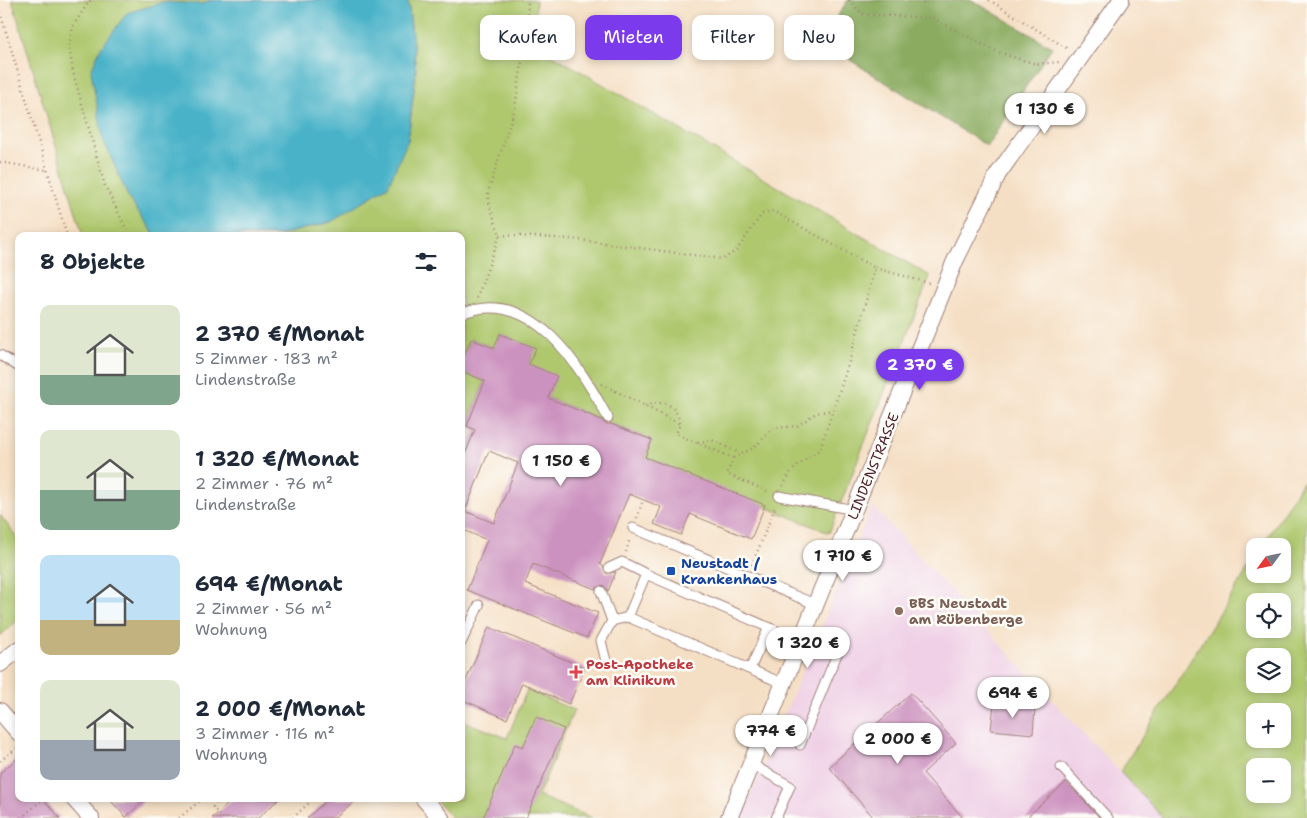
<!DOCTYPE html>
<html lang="de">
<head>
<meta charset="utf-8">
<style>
  body { margin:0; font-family:"Shantell Sans",sans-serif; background:#f6f6f7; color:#1f2937; height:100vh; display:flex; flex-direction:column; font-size:19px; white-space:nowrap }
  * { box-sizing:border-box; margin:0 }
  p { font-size:16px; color:#747a83 }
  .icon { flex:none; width:28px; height:28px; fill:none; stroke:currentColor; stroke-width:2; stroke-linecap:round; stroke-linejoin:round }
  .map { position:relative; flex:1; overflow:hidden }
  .sheet { position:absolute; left:15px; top:232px; width:450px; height:570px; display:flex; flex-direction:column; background:#fff; border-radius:10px; box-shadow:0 2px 8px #0003 }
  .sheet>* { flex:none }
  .hud { position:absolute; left:480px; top:15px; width:475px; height:45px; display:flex; gap:10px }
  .needle { width:32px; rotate:237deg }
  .tools { position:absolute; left:1246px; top:538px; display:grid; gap:10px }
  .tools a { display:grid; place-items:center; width:45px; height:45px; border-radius:10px; background:#fff; box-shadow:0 2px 8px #0003; font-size:25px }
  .price { position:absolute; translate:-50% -42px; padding:0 11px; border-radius:18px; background:#fff; color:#222; font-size:16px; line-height:32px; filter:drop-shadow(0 1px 2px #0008) }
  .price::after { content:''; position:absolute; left:50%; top:30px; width:15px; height:11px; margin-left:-8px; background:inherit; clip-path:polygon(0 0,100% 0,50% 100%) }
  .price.current { background:#7c3aed; color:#fff }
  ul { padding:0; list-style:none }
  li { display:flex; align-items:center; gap:15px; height:125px; padding:0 25px }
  li span { display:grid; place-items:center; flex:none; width:140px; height:100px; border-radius:10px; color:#555 }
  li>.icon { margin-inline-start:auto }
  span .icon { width:60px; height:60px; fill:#fffc; stroke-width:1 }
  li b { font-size:21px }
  h2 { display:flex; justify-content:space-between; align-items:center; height:60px; padding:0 25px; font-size:21px }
  .pill { padding:0 18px; border-radius:10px; background:#fff; box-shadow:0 2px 8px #0003; font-size:18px; line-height:45px }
  .pill.current { background:#7c3aed; color:#fff }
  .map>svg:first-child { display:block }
  .built { fill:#efd0e6 }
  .green { fill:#afc86e; stroke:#7c744c; fill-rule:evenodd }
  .forest { fill:#8bac61; stroke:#6a6646 }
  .water { fill:#4ab2c8; stroke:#4a687a }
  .building { fill:#cc92bf; fill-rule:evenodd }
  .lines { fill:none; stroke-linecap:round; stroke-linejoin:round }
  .service-casing { stroke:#a07f78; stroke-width:11 }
  .minor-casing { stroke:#a07f78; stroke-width:18 }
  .path { stroke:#a07f78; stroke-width:2.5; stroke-dasharray:1 4; stroke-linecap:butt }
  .service { stroke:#fff; stroke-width:9 }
  .minor { stroke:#fff; stroke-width:16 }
  .transit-dot { fill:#1a4fb4; stroke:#fdfcf7; stroke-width:2 }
  .education-dot { fill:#8d6e63; stroke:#fdfcf7; stroke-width:2 }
  .health-dot { fill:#e0444e; stroke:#fdfcf7; stroke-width:2 }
  .labels { text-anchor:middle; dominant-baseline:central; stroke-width:5; stroke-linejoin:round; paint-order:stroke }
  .street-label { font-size:14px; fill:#4a1f2b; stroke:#fdfcf7 }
  .transit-label { font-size:14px; font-weight:bold; fill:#164399; stroke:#fdfcf7; text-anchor:start }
  .education-label { font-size:14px; font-weight:bold; fill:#785e54; stroke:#fdfcf7; text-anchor:start }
  .health-label { font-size:14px; font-weight:bold; fill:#be3a42; stroke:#fdfcf7; text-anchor:start }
</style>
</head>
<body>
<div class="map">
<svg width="1307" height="818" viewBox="0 0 1307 818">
  <rect width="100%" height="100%" fill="#fdfcf7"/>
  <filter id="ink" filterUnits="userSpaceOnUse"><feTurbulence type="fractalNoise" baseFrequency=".02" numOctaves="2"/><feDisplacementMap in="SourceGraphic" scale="10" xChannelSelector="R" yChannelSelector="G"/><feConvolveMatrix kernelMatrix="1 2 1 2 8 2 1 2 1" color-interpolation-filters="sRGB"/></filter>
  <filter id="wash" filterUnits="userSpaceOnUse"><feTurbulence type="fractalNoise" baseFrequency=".0096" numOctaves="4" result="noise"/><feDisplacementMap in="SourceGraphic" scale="20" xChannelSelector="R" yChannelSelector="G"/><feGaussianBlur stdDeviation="1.12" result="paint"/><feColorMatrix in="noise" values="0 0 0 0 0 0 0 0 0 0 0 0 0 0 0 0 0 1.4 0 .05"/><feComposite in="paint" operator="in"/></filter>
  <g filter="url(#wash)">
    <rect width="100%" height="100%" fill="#f5dfc4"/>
    <!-- built -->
    <path class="built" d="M872,506L1067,716L1163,818H741Z"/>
    <!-- green -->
    <path class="green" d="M12,0H212L202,4L163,2L129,199L156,236H83Z
      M408,0H536L534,44L930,276L829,533L645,457L652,440L548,398L529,364L535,349L500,334L494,348L471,339L461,362V236H277L331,222L408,140L416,71Z
      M461,371L485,381L467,426L461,424Z
      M1307,475V818H1163L1120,772L1255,558V574H1282V546H1262ZM1282,601V629H1255V601ZM1282,656V684H1255V656ZM1282,711V739H1255V711ZM1282,766V794H1255V766Z
      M0,515L19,540V619L0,636Z
      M527,690L574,710L538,796L592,818H452L435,799H461V720L507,738Z"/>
    <!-- forest -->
    <path class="forest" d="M848,0H972L1052,47L987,146L850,60L831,26Z"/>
    <!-- water -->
    <path class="water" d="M212,0H408L416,71L408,140L388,186L331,222L277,236H156L129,199L103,139L91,71L100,49L127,13L163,2L202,4Z"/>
    <g id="blocks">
      <!-- building -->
      <path class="building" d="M500,334L536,348L529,364L557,376L548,398L602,420L605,424H611L652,440L645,457L765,505L751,539L690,514L681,535L654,524L661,507L629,494L600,564L603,566L606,573L616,572L608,591L603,585L595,589L533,564L525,584L598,613L587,638L467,590L487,540L461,529V464L475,430L467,426L485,381L461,371V362L471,339L494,348ZM489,451L518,463L494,523L465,511Z
        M489,627L585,668L569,704L522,683L507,719L461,699V692Z
        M911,693L956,743L923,773L963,818H874L829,767Z
        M994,704L1035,708L1033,734L991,730Z
        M536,717L564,729L526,818H483L515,744L523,747Z
        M19,757V799H43L60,818H0V773Z
        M1066,782L1100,818H1026Z
        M109,799H146L126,817Z
        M234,799H279L258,818H212Z
        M328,799H357L334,818H307Z"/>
    </g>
  </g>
  <g filter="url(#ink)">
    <use href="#blocks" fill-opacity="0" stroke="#a07f78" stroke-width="1"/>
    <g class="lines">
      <!-- service casing -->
      <g class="service-casing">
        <path id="service" d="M461,314C532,285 580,366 608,418
          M0,355L19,367
          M779,496L855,510
          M633,528L817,605
          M609,568L622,562L646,574
          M601,591L612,621
          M461,643L479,605
          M606,661L601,641L612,621L628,617
          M750,669L769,627
          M784,684L628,617L646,574L802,642
          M800,745L839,649L806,632
          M751,764L790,786L776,818
          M1061,767L1108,818"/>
      </g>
      <!-- minor casing -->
      <g class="minor-casing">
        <path id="minor" d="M0,664L19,649
          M0,711L19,733
          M74,799L91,818
          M424,799L441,818
          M729,818L955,261L998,174L1121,0"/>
      </g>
      <!-- path -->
      <path class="path" d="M90,0L73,26L69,45L73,72L105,186L130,236
        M849,0L862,14L933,18L993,50L1013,57L1036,64L1059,62
        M989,0L1068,49
        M0,12L67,236
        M0,162L46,170
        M500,235L572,239L723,259L736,251L762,214L773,211L875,268L850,359L820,449L791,471L783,486
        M875,268L929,283
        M477,298L500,235L490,207L488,192L515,108L527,30L528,0
        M602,384L680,424L676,434L733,458L727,474L769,492
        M645,406C663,399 677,404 680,424
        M698,442L712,440L739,453
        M733,458L755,447L773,428L797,426L816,413L833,410
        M637,518L643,500
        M626,552L630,538
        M752,565L776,505
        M0,761L17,748
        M220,799L213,807L221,818
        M21,818L43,799
        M179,818L202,799
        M293,818L313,799"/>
      <!-- service -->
      <use href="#service" class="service"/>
      <!-- minor -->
      <use href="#minor" class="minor"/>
    </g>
  </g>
  <!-- markers -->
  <rect class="transit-dot" x="666" y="566" width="10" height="10" rx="2.5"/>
  <circle class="education-dot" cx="899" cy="611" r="5"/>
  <path class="health-dot" d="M573.5 664.5h5v5h5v5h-5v5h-5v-5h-5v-5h5z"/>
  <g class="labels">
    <!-- street labels -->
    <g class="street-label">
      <text transform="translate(873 466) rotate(-68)">LINDENSTRASSE</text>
    </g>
    <!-- transit labels -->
    <g class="transit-label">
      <text x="681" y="563">Neustadt /<tspan x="681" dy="16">Krankenhaus</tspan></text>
    </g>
    <!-- education labels -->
    <g class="education-label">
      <text x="909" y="603">BBS Neustadt<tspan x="909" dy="16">am Rübenberge</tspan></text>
    </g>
    <!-- health labels -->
    <g class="health-label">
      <text x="586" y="664">Post-Apotheke<tspan x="586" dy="16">am Klinikum</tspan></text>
    </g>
  </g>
</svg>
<div class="tools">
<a><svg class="needle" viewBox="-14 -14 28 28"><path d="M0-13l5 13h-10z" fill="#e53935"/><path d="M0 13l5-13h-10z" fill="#747a83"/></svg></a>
<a><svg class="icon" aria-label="locate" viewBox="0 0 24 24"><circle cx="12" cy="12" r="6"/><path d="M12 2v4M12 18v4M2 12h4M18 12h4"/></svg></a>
<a><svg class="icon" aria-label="layers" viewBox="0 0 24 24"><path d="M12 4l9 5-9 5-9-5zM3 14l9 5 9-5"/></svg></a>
<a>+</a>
<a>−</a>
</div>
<b class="price" style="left:1045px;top:135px">1 130 €</b>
<b class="price current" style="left:920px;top:391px">2 370 €</b>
<b class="price" style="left:561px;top:487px">1 150 €</b>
<b class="price" style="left:843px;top:582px">1 710 €</b>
<b class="price" style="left:808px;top:669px">1 320 €</b>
<b class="price" style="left:1013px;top:719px">694 €</b>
<b class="price" style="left:771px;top:757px">774 €</b>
<b class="price" style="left:898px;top:765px">2 000 €</b>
<div class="hud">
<a class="pill">Kaufen</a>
<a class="pill current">Mieten</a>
<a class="pill">Filter</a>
<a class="pill">Neu</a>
</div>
<section class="sheet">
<h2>8 Objekte<svg class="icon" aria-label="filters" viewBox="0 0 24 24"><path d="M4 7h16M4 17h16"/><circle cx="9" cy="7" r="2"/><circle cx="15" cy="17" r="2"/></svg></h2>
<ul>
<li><span style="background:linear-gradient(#dfe7d0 70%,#7fa58c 0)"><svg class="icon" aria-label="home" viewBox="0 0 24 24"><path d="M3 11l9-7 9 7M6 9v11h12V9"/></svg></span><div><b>2 370 €/Monat</b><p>5 Zimmer · 183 m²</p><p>Lindenstraße</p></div></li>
<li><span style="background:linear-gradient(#dfe7d0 60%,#7fa58c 0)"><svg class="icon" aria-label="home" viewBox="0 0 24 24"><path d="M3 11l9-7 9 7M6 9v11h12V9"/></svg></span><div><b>1 320 €/Monat</b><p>2 Zimmer · 76 m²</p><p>Lindenstraße</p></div></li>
<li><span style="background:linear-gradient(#bfe0f5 65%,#c2b280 0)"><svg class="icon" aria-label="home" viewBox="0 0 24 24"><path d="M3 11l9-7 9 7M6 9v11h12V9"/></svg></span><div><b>694 €/Monat</b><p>2 Zimmer · 56 m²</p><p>Wohnung</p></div></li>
<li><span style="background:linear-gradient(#dfe7d0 60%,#9aa5b1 0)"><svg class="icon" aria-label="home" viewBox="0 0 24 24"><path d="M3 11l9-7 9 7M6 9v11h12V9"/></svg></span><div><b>2 000 €/Monat</b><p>3 Zimmer · 116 m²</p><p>Wohnung</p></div></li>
</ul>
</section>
</div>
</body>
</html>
